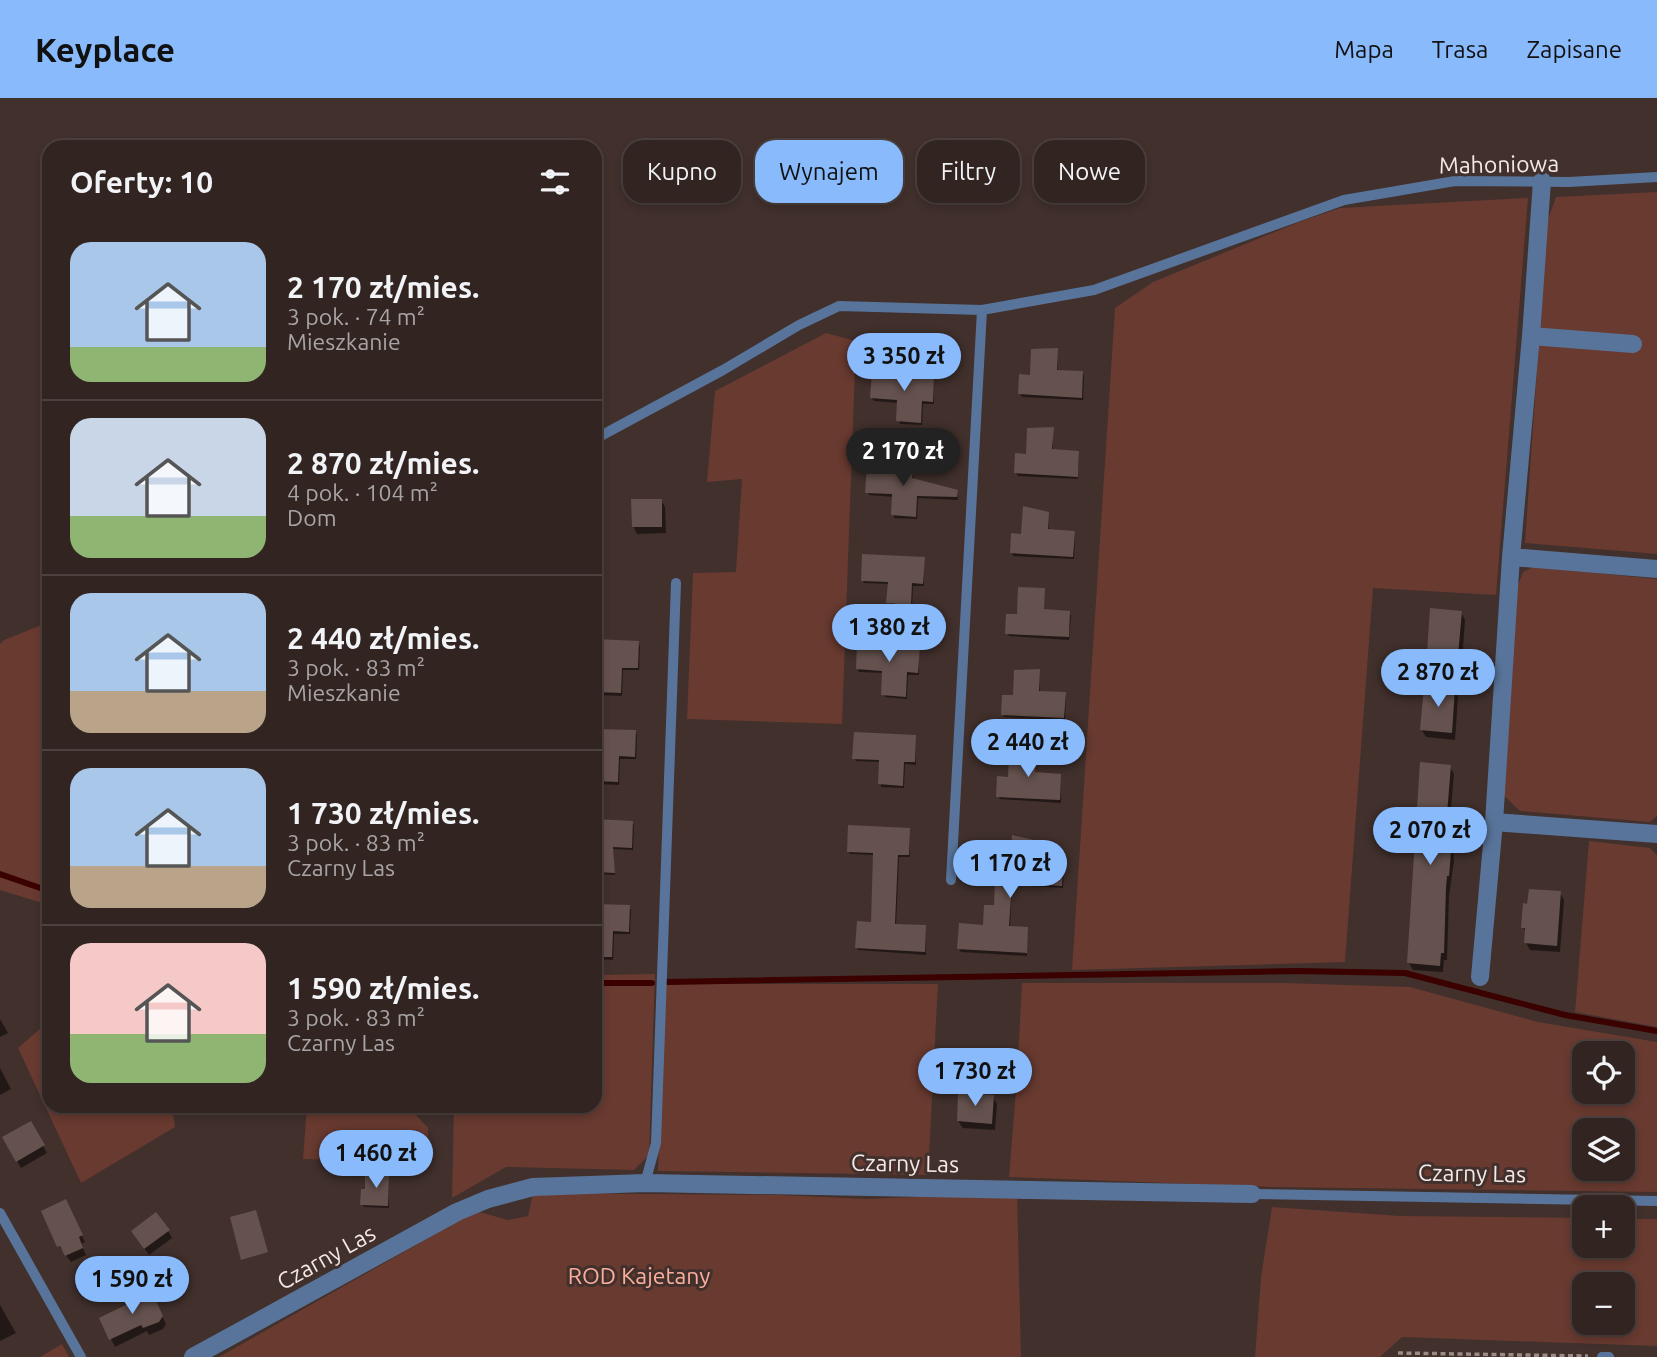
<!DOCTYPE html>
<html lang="pl">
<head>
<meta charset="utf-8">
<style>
  body { margin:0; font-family:Ubuntu,sans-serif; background:#3d302e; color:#f1f3f6; height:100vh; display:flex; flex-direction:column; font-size:26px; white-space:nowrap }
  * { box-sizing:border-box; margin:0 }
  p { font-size:23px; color:#a8a4a5 }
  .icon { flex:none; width:38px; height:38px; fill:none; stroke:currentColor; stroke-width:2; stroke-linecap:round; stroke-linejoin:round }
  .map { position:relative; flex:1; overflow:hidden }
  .panel { position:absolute; left:42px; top:42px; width:560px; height:973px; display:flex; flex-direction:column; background:#312421; border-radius:21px; box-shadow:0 4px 10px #0003,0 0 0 2px #4c413f }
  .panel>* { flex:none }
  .top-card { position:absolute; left:623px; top:42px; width:665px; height:63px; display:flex; gap:14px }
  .fabs { position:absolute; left:1572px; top:943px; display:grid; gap:14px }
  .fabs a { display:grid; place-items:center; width:63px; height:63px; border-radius:14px; background:#312421; box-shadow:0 4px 10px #0003,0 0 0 2px #4c413f; font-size:35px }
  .price { position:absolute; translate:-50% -60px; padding:0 16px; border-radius:24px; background:#89bafc; color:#111; font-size:23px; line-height:46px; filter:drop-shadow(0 2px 4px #0008) }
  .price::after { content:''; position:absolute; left:50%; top:42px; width:21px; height:16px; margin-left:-10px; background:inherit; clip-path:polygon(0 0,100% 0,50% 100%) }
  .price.selected { background:#222; color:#fff }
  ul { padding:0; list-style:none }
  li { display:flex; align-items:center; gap:21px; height:175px; padding:0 28px }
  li+li { border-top:2px solid #4c413f }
  li span { display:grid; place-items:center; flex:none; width:196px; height:140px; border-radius:21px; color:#555 }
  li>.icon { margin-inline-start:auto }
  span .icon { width:84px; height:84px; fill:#fffc; stroke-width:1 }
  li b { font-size:30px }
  h2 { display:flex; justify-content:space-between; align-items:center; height:84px; padding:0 28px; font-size:30px }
  .chip { padding:0 24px; border-radius:21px; background:#312421; box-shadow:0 4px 10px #0003,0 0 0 2px #4c413f; font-size:24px; line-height:63px }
  .chip.selected { background:#89bafc; color:#111 }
  header { display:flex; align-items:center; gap:42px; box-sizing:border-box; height:98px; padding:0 35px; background:#89bafc; color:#111 }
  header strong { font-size:33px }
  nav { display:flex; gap:38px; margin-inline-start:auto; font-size:24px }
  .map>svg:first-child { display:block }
  .green { fill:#683a30; fill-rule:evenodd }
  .shadow { fill:#0007 }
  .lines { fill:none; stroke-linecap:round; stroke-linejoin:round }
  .stream { stroke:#3b0100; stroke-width:6 }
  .building { fill:#65524e }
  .path { stroke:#998b88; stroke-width:3.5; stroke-dasharray:5 3.5; stroke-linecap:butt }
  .service { stroke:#59749a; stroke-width:10 }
  .minor { stroke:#59749a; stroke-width:18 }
  .labels { text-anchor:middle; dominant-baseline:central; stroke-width:6; stroke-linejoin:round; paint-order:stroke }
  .street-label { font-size:23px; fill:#f3e8e5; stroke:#41302c }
  .park-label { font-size:23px; fill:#fcae9d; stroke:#41302c }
</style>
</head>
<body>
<header>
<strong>Keyplace</strong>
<nav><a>Mapa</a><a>Trasa</a><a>Zapisane</a></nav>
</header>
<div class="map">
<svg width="1657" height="1259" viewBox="0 0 1657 1259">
  <rect width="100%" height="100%" fill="#41302c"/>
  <!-- green -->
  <path class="green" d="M1657,94V456L1525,445L1547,124L1556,99Z
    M1528,100L1496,497L1373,490L1345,864L1072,872L1115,210L1153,184L1299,124L1340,110Z
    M826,235L856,243L842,626L687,621L693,475L736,474L742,381L707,384L715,293Z
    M1533,469L1657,481V718L1650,724L1520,713L1500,694L1518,487L1523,474Z
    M49,524V807L0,792V546L4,542Z
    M1589,743L1650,750L1657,757V929L1575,914Z
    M655,876L649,1057L634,1072L506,1069L452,1100L454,1008H595V877Z
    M1022,885H1284L1410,889L1538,924L1657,944V1094L1272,1089L1009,1079L1017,980ZM1584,956H1622V994H1584ZM1584,1032H1622V1071H1584Z
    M665,886H938L928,1077L658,1073Z
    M49,923V1008H172L175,1029L81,1085L18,950Z
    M307,1008H415V1016L428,1030L427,1065L303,1061Z
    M533,1095L779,1097L866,1101L1017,1095L1021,1259H219L476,1113L508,1122L528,1118Z
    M1272,1109L1400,1118L1584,1120V1148H1622V1121H1657V1248L1402,1239L1380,1259H1255L1261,1179ZM1584,1186H1622V1225H1584Z
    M62,1246L69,1259H40Z"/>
  <!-- shadow -->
  <path class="shadow" d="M1057,252L1058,274L1082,275L1084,278L1083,302L1022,299L1020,296L1032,278Z
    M933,279L934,306H923L922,327L900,326L899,305L874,303L872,300Z
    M1053,331V353L1078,354L1079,357L1078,381L1018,378L1016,375L1027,358Z
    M913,372V382L957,393L958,402L918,400L917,421L894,420V399L869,397L867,394Z
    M661,402L665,409L666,435L637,436L633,428Z
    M1048,416L1049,433L1074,434L1075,437L1074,461L1013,458L1012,455L1023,438Z
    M923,461L924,488H913L912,509L890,508L889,486L864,485L862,482Z
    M1044,492V513L1069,515L1071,518L1069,542L1009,538L1007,535L1019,518Z
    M1461,514L1465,522L1462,564L1433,562L1429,554Z
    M595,543L638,545L640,548L639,572H623L622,598L599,597L598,594L599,571H595Z
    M919,549V577H908L907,601L885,599L884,575L859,574L858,571Z
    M1039,573L1040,595L1065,596L1066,599L1065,623L1004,619L1003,616L1014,599Z
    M1454,592L1458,599L1455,642L1426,639L1422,632Z
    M595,632L635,634L637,637L636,661H620L619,687L596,686L595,683Z
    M915,639L916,667L905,666L904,690L881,689L880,664L856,663L854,660Z
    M1450,669L1454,676L1448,743L1453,750L1454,763L1449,798L1447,862H1444L1443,874L1413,872L1409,865Z
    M1060,678L1061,705L1000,701L998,698L1033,683Z
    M595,723L632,724L634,727L633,752L613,751L615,777L595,776Z
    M909,732L910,759H899L896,827L925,829L926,857L858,852L857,850L873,826L875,757L850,756L848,753Z
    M1037,745L1038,762L1062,763L1064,766L1063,790L1012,787L1010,830L1027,831V858L961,854L959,851L985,828L1012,766Z
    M1560,795L1564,802L1560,854L1530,852L1526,845L1527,836L1523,829Z
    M595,807L629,809L631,812L630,836H614L613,862L595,861Z
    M0,921L8,935L0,939Z
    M0,970L11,991L0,997Z
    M993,999L997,1006L995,1032L963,1030L958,1023Z
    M30,1025L47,1055L21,1070L4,1040Z
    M388,1078L389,1110L364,1109L362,1107Z
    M69,1110L85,1144L81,1146L86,1157L71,1164L59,1148Z
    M168,1133L172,1140L149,1157L137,1140Z
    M155,1204L166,1226L163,1231L149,1237L147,1233L115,1249L101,1220Z
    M0,1207L16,1235L0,1243Z"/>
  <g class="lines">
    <!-- stream -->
    <path class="stream" d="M0,776L49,793
      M668,884L1297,873L1405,875L1565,917L1657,933
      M595,885H652"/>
  </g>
  <!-- building -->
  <path class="building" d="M1058,250L1057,272L1083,273L1082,300L1018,296L1019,276L1030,277L1031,251Z
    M872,274L934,277L933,304L922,303L921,325L896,323L897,302L870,300Z
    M1054,329L1052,351L1079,353L1078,379L1014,375L1015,355L1026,356L1027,330Z
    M867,368L914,370L912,380L958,392L957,399L917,398L916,419L891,417L892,396L865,395Z
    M631,401H662V429H632Z
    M1023,408L1049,414L1048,431L1075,433L1073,459L1010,455L1011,435L1021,436Z
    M862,456L925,459L923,486L912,485L911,507L886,505L888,484L861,483Z
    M1018,489L1045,490L1044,511L1070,513L1069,539L1005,536L1006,516H1017Z
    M1430,510L1462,513L1458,557L1427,555Z
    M595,541L639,543L638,570H622L621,595L596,594Z
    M857,544L920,548L918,575L907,574L906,599L881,597L882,573L856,571Z
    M1040,571L1039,593L1066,594L1064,620L1001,617L1002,597H1013L1014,572Z
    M1424,588L1455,590L1452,635L1420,632Z
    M595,631L636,632L635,659L619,658L618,684L595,683Z
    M854,634L916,637L915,664H904L903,688L878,686L879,662L852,661Z
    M1009,652H1036L1035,674L1061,676L1060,702L996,699L997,678L1008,679Z
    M1420,664L1451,667L1445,741H1450L1449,754H1451L1449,778H1447L1446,790L1444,855H1441L1440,868L1407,865Z
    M595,721L633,723L632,750L613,749L615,775L595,774Z
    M848,727L910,730L909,757H898L895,826L926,827L925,854L855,850L857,823L871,824L873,755L847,754Z
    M1012,737L1038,743L1037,760L1063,762L1062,788L1012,785L1009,828L1028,829L1027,855L957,851L959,825L983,827L984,807H994L995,782H998L999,764L1010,765Z
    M1529,791L1561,793L1557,848L1524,845L1525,830H1521L1523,805L1527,806Z
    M595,806L630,807L629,834L613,833L612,859H595Z
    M958,995L994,997L992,1026L957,1023Z
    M31,1023L45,1047L16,1064L2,1039Z
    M365,1075L389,1076L388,1108L360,1107L361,1091H365Z
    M66,1101L83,1137L79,1139L83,1150L65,1158L60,1148L57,1149L41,1113Z
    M256,1112L268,1154L241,1162L230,1119Z
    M156,1114L170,1132L144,1151L131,1133Z
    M152,1194L163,1218L159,1224L143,1230L141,1227L109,1242L99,1220Z"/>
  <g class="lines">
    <!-- path -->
    <path class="path" d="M1398,1255L1588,1258"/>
    <!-- service -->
    <path class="service" d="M595,341L723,272L799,227L839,208L982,212L1094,192L1344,102L1455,83L1569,84L1657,79
      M951,782L982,212
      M645,1085L656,1045L676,485
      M1252,1096L1657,1103
      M0,1115L81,1259
      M1602,1259H1609"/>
    <!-- minor -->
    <path class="minor" d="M1531,238L1633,246
      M1511,459L1531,238L1542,83
      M1494,724L1657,736
      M1480,879L1494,724L1511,459L1657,471
      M193,1259L457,1114L488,1101L533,1089L645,1085L1252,1096"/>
  </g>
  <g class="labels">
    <!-- street labels -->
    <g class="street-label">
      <text transform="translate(1499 66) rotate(-1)">Mahoniowa</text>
      <text transform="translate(905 1065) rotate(1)">Czarny Las</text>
      <text transform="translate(1472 1075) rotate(1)">Czarny Las</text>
      <text transform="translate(326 1159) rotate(-29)">Czarny Las</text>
    </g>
    <!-- park labels -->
    <g class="park-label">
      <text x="639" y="1177">ROD Kajetany</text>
    </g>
  </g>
</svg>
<div class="fabs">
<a><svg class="icon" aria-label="locate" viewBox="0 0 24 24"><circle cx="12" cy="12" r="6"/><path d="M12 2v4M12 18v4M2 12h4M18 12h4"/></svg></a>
<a><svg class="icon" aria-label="layers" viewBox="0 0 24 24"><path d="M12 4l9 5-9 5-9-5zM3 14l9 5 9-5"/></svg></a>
<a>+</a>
<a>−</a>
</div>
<b class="price" style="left:904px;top:295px">3 350 zł</b>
<b class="price selected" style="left:903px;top:390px">2 170 zł</b>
<b class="price" style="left:889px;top:566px">1 380 zł</b>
<b class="price" style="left:1438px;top:611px">2 870 zł</b>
<b class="price" style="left:1028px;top:681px">2 440 zł</b>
<b class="price" style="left:1430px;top:769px">2 070 zł</b>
<b class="price" style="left:1010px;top:802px">1 170 zł</b>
<b class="price" style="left:975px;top:1010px">1 730 zł</b>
<b class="price" style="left:376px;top:1092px">1 460 zł</b>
<b class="price" style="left:132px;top:1218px">1 590 zł</b>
<div class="top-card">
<a class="chip">Kupno</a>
<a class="chip selected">Wynajem</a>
<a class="chip">Filtry</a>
<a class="chip">Nowe</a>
</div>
<section class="panel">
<h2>Oferty: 10<svg class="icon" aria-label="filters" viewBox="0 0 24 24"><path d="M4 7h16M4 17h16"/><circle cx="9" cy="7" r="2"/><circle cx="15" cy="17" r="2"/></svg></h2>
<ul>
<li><span style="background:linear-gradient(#a9c7e8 75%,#8fb573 0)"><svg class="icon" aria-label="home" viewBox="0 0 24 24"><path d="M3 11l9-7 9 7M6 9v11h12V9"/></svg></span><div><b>2 170 zł/mies.</b><p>3 pok. · 74 m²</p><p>Mieszkanie</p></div></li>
<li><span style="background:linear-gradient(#c9d6e8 70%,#8fb573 0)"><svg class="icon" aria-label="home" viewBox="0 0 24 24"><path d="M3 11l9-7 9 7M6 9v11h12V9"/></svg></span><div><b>2 870 zł/mies.</b><p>4 pok. · 104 m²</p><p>Dom</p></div></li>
<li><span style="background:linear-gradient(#a9c7e8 70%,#b9a48a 0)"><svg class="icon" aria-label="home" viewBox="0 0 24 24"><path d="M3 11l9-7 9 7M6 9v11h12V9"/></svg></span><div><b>2 440 zł/mies.</b><p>3 pok. · 83 m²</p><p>Mieszkanie</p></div></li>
<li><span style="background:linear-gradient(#a9c7e8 70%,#b9a48a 0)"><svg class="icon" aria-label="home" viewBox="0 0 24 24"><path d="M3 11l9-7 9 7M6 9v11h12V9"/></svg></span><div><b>1 730 zł/mies.</b><p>3 pok. · 83 m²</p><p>Czarny Las</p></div></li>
<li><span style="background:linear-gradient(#f6c9c9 65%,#8fb573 0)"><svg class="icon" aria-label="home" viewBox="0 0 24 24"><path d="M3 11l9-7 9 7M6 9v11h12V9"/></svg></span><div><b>1 590 zł/mies.</b><p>3 pok. · 83 m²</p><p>Czarny Las</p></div></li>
</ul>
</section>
</div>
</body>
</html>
